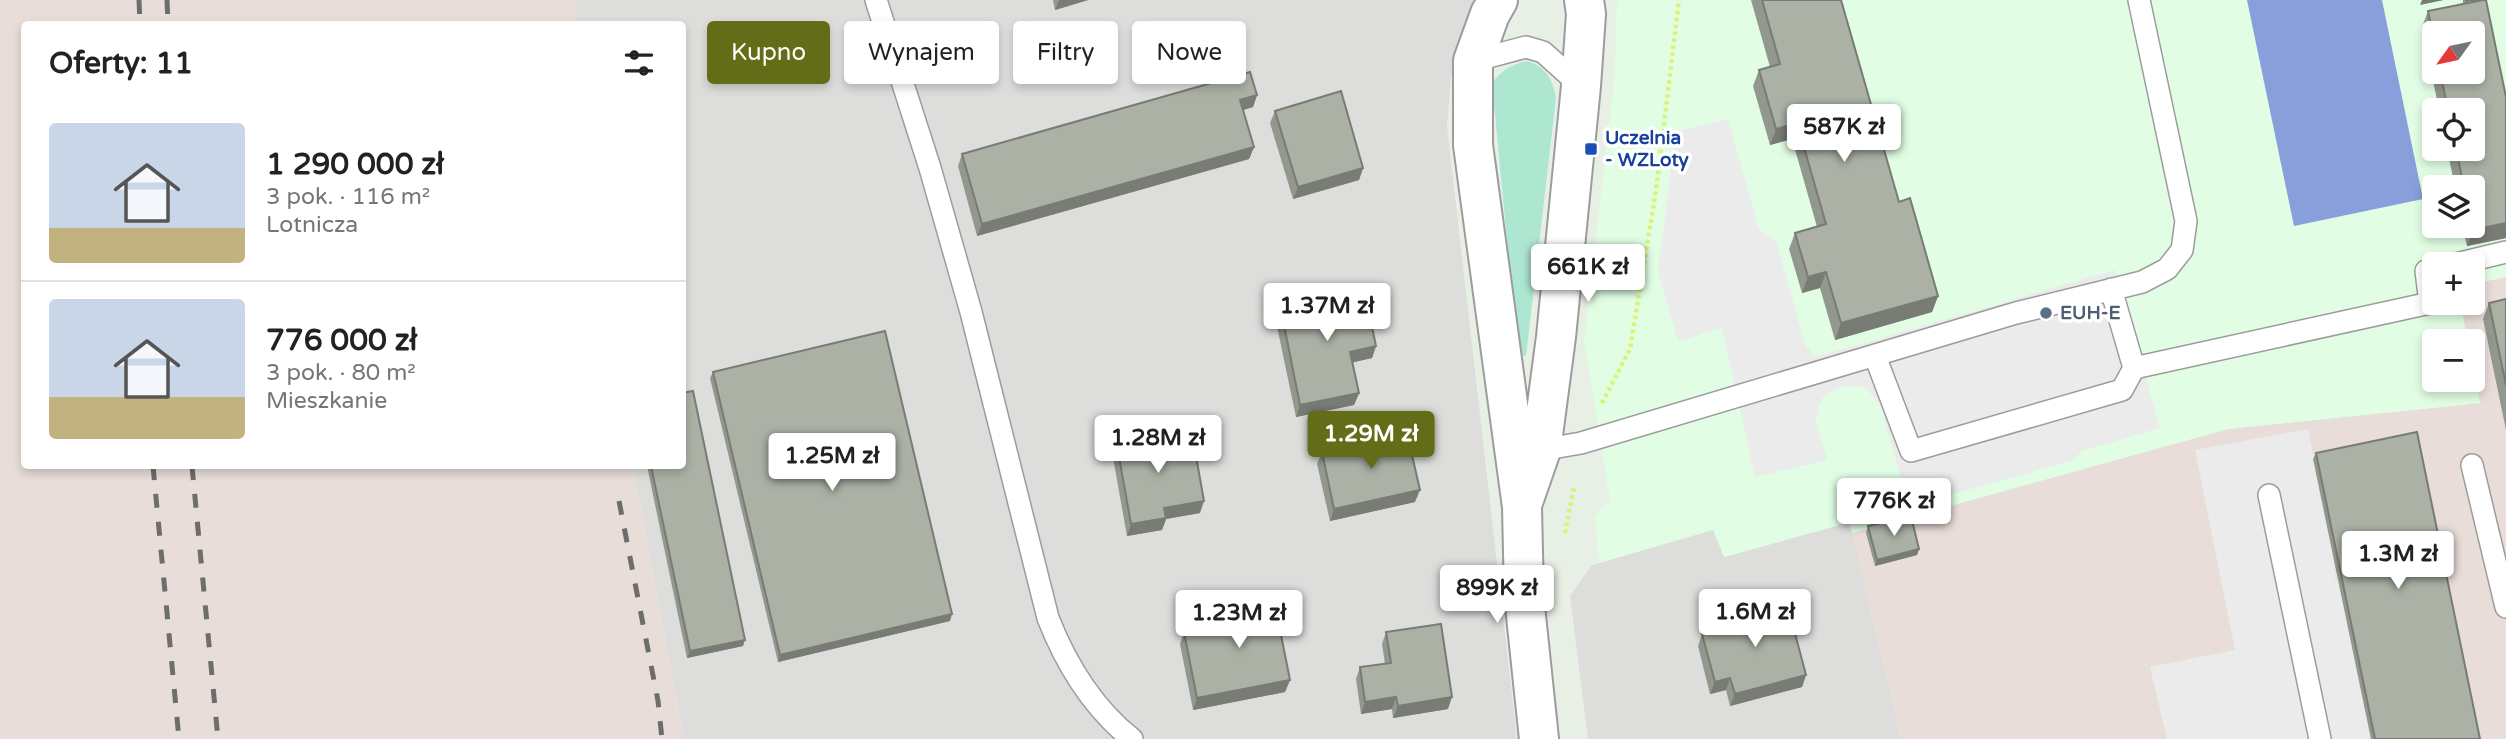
<!DOCTYPE html>
<html lang="pl">
<head>
<meta charset="utf-8">
<style>
  body { margin:0; font-family:"Varela Round",sans-serif; background:#f6f6f6; color:#222; height:100vh; display:flex; flex-direction:column; font-size:26px; white-space:nowrap }
  * { box-sizing:border-box; margin:0 }
  p { font-size:23px; color:#767676 }
  .icon { flex:none; width:38px; height:38px; fill:none; stroke:currentColor; stroke-width:2; stroke-linecap:round; stroke-linejoin:round }
  .map { position:relative; flex:1; overflow:hidden }
  .drawer { position:absolute; left:21px; top:21px; width:665px; height:448px; display:flex; flex-direction:column; background:#fff; border-radius:7px; box-shadow:0 4px 10px #0003 }
  .drawer>* { flex:none }
  .banner { position:absolute; left:707px; top:21px; width:665px; height:63px; display:flex; gap:14px }
  .needle { width:46px; rotate:237deg }
  .fabs { position:absolute; left:2422px; top:21px; display:grid; gap:14px }
  .fabs a { display:grid; place-items:center; width:63px; height:63px; border-radius:7px; background:#fff; box-shadow:0 4px 10px #0003; font-size:35px }
  .price { position:absolute; translate:-50% -60px; padding:0 16px; border-radius:7px; background:#fff; color:#222; font-size:23px; line-height:46px; filter:drop-shadow(0 2px 4px #0008) }
  .price::after { content:''; position:absolute; left:50%; top:42px; width:21px; height:16px; margin-left:-10px; background:inherit; clip-path:polygon(0 0,100% 0,50% 100%) }
  .price.active { background:#636c16; color:#fff }
  ul { padding:0; list-style:none }
  li { display:flex; align-items:center; gap:21px; height:175px; padding:0 28px }
  li+li { border-top:2px solid #e0e0e0 }
  li span { display:grid; place-items:center; flex:none; width:196px; height:140px; border-radius:7px; color:#555 }
  li>.icon { margin-inline-start:auto }
  span .icon { width:84px; height:84px; fill:#fffc; stroke-width:1 }
  li b { font-size:30px }
  h2 { display:flex; justify-content:space-between; align-items:center; height:84px; padding:0 28px; font-size:30px }
  .tag { padding:0 24px; border-radius:7px; background:#fff; box-shadow:0 4px 10px #0003; font-size:24px; line-height:63px }
  .tag.active { background:#636c16; color:#fff }
  .map>svg:first-child { display:block }
  .residential { fill:#dddddc }
  .industrial { fill:#e8ddd8 }
  .education { fill:#e1fee4; fill-rule:evenodd }
  .grass { fill:#aee7d1 }
  .pitch { fill:#889fdb }
  .parking { fill:#ebebeb }
  .lines { fill:none; stroke-linecap:round; stroke-linejoin:round }
  .service-casing { stroke:#9c9c9c; stroke-width:24 }
  .tertiary-casing { stroke:#9c9c9c; stroke-width:42 }
  .path { stroke:#d9f473; stroke-width:4.5; stroke-dasharray:3.5 3.5; stroke-linecap:butt }
  .service { stroke:#fff; stroke-width:21 }
  .tertiary { stroke:#fff; stroke-width:38 }
  .rail { stroke:#6d6d6d; stroke-width:5; stroke-dasharray:14 14; stroke-linecap:butt }
  .wall { fill:#93988e; fill-rule:evenodd }
  .shaded-wall { fill:#787c74 }
  .building { fill:#abb1a5; stroke:#787c74; stroke-width:2 }
  .transit-dot { fill:#1a4fb4; stroke:#fff; stroke-width:2.5 }
  .service-dot { fill:#5c6f8a; stroke:#fff; stroke-width:2.5 }
  .labels { text-anchor:middle; dominant-baseline:central; stroke-width:7; stroke-linejoin:round; paint-order:stroke }
  .transit-label { font-size:19px; font-weight:bold; fill:#164399; stroke:#fff; text-anchor:start }
  .service-label { font-size:19px; font-weight:bold; fill:#4e5e75; stroke:#fff; text-anchor:start }
</style>
</head>
<body>
<div class="map">
<svg width="2506" height="739" viewBox="0 0 2506 739">
  <rect width="100%" height="100%" fill="#e8f0e6"/>
  <!-- residential -->
  <path class="residential" d="M574,0H1488L1451,76L1447,126L1517,739H684L633,466H682V24H576Z
    M1850,522L1901,739H1588L1570,596L1592,565L1714,529L1725,557Z"/>
  <!-- industrial -->
  <path class="industrial" d="M0,0H574L576,24H24V466H633L684,739H0Z
    M2506,277V739H1901L1852,533L2228,429L2480,403L2473,366V341H2468L2460,303H2473V284Z"/>
  <!-- education -->
  <path class="education" d="M1617,0H2506V277L2473,284V264H2434V303H2460L2468,341H2434V380H2473V366L2480,403L2228,429L1852,533L1850,522L1724,557L1713,530L1599,563L1595,516L1610,500L1584,342L1615,73ZM2434,33H2473V72H2434ZM2434,110H2473V149H2434ZM2434,187H2473V226H2434Z"/>
  <!-- grass -->
  <path class="grass" d="M1527,61C1546,67 1553,80 1556,98L1526,356L1518,355L1492,83C1502,70 1511,65 1527,61Z"/>
  <!-- pitch -->
  <path class="pitch" d="M2247,0H2382L2423,199L2294,226Z"/>
  <!-- parking -->
  <path class="parking" d="M1728,119L1759,230L1776,241L1805,344L1812,353L1819,356L2115,270L2160,428L2082,451L2072,461L1909,506L1880,405L1865,387L1843,386L1825,394L1819,405L1816,421L1827,460L1755,477L1722,328L1678,341L1658,271L1676,132Z
    M2308,429L2371,739H2167L2150,667L2235,650L2195,450Z"/>
  <g class="lines">
    <!-- service casing -->
    <g class="service-casing">
      <path id="service" d="M876,0L930,168L971,312L1048,618C1066,664 1093,708 1132,739
        M1473,61L1526,47L1543,52L1581,86
        M2456,264L2506,252
        M1875,356L1911,451L2122,390L2134,368L2111,289
        M2134,368L2430,303L2426,271L2434,269
        M1541,450L1581,443L2016,313L2142,282L2167,269L2182,250L2186,221L2139,0
        M2472,465L2506,607
        M2269,495L2320,739"/>
    </g>
    <!-- tertiary casing -->
    <g class="tertiary-casing">
      <path id="tertiary" d="M1498,0L1490,14L1473,61V145L1522,507L1524,597L1539,739
        M1523,502L1541,450L1556,337L1581,86L1586,14L1584,0"/>
    </g>
    <!-- path -->
    <path class="path" d="M1602,403L1630,349L1656,191L1679,0
      M1565,533L1574,487"/>
    <!-- service -->
    <use href="#service" class="service"/>
    <!-- tertiary -->
    <use href="#tertiary" class="tertiary"/>
    <!-- rail -->
    <path class="rail" d="M139,0L140,24
      M167,0L168,24
      M153,466L179,739
      M192,466L218,739
      M619,501L658,701L662,739"/>
  </g>
  <!-- wall -->
  <path class="wall" d="M1053,0H1088L1055,10Z
    M1751,0H1841L1899,202L1938,296L1932,312L1835,340L1820,288L1802,293L1789,249L1795,233L1817,227L1792,139L1770,145L1753,86L1759,70L1770,67Z
    M2463,0H2480L2506,97V238L2467,246L2462,226H2473V187H2455L2447,149H2473V110H2439L2422,27L2428,11L2463,4ZM2434,33L2473,72H2434Z
    M1257,95L1253,107L1243,110L1254,147L1249,159L977,236L958,166L962,154Z
    M1275,111L1363,168L1359,180L1293,199L1270,123Z
    M2506,299V430L2483,319L2489,303Z
    M1280,305L1376,346L1372,358L1353,362L1359,393L1354,405L1296,417L1275,317Z
    M713,372L950,621L778,662L710,378Z
    M1116,440L1171,442L1200,513L1166,519L1162,530L1127,536L1112,452Z
    M1322,452L1415,502L1330,521L1317,464Z
    M2316,453L2480,739H2371L2313,459Z
    M647,466H682L743,646L687,658Z
    M1868,526L1919,549L1917,555L1875,566L1866,533Z
    M1227,604L1290,680L1285,692L1193,710L1180,644L1184,632L1224,624L1222,616Z
    M1718,620L1806,675L1802,687L1730,706L1726,690L1710,694L1698,646L1702,634L1714,631Z
    M1386,632L1448,709L1393,718L1392,709L1361,714L1356,679L1360,667L1385,664L1382,644Z"/>
  <!-- shaded-wall -->
  <path class="shaded-wall" d="M1059,0H1088L1055,10Z
    M2422,0H2444L2420,5Z
    M1257,95L1253,107L1236,112L1240,100Z
    M1797,123L1792,139L1770,145L1776,129Z
    M1254,147L1249,159L977,236L982,224Z
    M1363,168L1359,180L1293,199L1298,187Z
    M2506,223V238L2467,246L2473,230Z
    M1826,272L1820,288L1802,293L1808,277Z
    M1938,296L1932,312L1835,340L1841,323Z
    M1376,346L1372,358L1346,364L1350,352Z
    M1359,393L1354,405L1296,417L1300,405Z
    M1420,490L1415,502L1330,521L1334,509Z
    M1204,501L1200,513L1166,519L1162,530L1127,536L1131,524L1164,508Z
    M1919,549L1917,555L1875,566L1877,560Z
    M952,614L950,621L778,662L780,655Z
    M745,640L743,646L687,658L690,651Z
    M1806,675L1802,687L1730,706L1735,694Z
    M1730,678L1726,690L1710,694L1715,682Z
    M1290,680L1285,692L1193,710L1197,698Z
    M1396,697L1392,709L1361,714L1365,702Z
    M1452,697L1448,709L1393,718L1398,706Z"/>
  <!-- building -->
  <path class="building" d="M1762,0H1841L1899,202L1910,198L1938,296L1841,323L1826,272L1808,277L1795,233L1826,224L1797,123L1776,129L1759,70L1780,64Z
    M2466,0H2480L2467,3Z
    M2483,0H2486L2506,97V223L2473,230V187H2464L2456,149H2473V110H2448L2440,72H2473V33H2434V41L2428,11Z
    M1250,72L1257,95L1240,100L1254,147L982,224L962,154Z
    M1341,91L1363,168L1298,187L1275,111Z
    M1364,288L1376,346L1350,352L1359,393L1300,405L1280,305Z
    M2506,299V385L2489,303Z
    M885,331L952,614L780,655L713,372Z
    M693,391L745,640L690,651L651,466H682V393Z
    M1169,430L1171,442L1193,439L1204,501L1164,508L1166,518L1131,524L1116,440Z
    M2417,432L2480,739H2375L2316,453Z
    M1407,433L1420,490L1334,509L1322,452Z
    M1911,516L1919,549L1877,560L1868,526Z
    M1273,595L1290,680L1197,698L1184,632L1230,623L1227,604Z
    M1787,603L1806,675L1735,694L1730,678L1715,682L1702,634L1720,629L1718,620Z
    M1441,624L1452,697L1398,706L1396,697L1365,702L1360,667L1391,663L1386,632Z"/>
  <!-- markers -->
  <rect class="transit-dot" x="1584" y="142" width="14" height="14" rx="3.5"/>
  <circle class="service-dot" cx="2046" cy="313" r="7"/>
  <g class="labels">
    <!-- transit labels -->
    <g class="transit-label">
      <text x="1605" y="138">Uczelnia<tspan x="1605" dy="22">- WZLoty</tspan></text>
    </g>
    <!-- service labels -->
    <g class="service-label">
      <text x="2060" y="313">EUH-E</text>
    </g>
  </g>
</svg>
<div class="fabs">
<a><svg class="needle" viewBox="-14 -14 28 28"><path d="M0-13l5 13h-10z" fill="#e53935"/><path d="M0 13l5-13h-10z" fill="#767676"/></svg></a>
<a><svg class="icon" aria-label="locate" viewBox="0 0 24 24"><circle cx="12" cy="12" r="6"/><path d="M12 2v4M12 18v4M2 12h4M18 12h4"/></svg></a>
<a><svg class="icon" aria-label="layers" viewBox="0 0 24 24"><path d="M12 4l9 5-9 5-9-5zM3 14l9 5 9-5"/></svg></a>
<a>+</a>
<a>−</a>
</div>
<b class="price" style="left:1844px;top:164px">587K zł</b>
<b class="price" style="left:1588px;top:304px">661K zł</b>
<b class="price" style="left:1327px;top:343px">1.37M zł</b>
<b class="price active" style="left:1371px;top:471px">1.29M zł</b>
<b class="price" style="left:1158px;top:475px">1.28M zł</b>
<b class="price" style="left:832px;top:493px">1.25M zł</b>
<b class="price" style="left:1894px;top:538px">776K zł</b>
<b class="price" style="left:2398px;top:591px">1.3M zł</b>
<b class="price" style="left:1497px;top:625px">899K zł</b>
<b class="price" style="left:1755px;top:649px">1.6M zł</b>
<b class="price" style="left:1239px;top:650px">1.23M zł</b>
<div class="banner">
<a class="tag active">Kupno</a>
<a class="tag">Wynajem</a>
<a class="tag">Filtry</a>
<a class="tag">Nowe</a>
</div>
<section class="drawer">
<h2>Oferty: 11<svg class="icon" aria-label="filters" viewBox="0 0 24 24"><path d="M4 7h16M4 17h16"/><circle cx="9" cy="7" r="2"/><circle cx="15" cy="17" r="2"/></svg></h2>
<ul>
<li><span style="background:linear-gradient(#c9d6e8 75%,#c2b280 0)"><svg class="icon" aria-label="home" viewBox="0 0 24 24"><path d="M3 11l9-7 9 7M6 9v11h12V9"/></svg></span><div><b>1 290 000 zł</b><p>3 pok. · 116 m²</p><p>Lotnicza</p></div></li>
<li><span style="background:linear-gradient(#c9d6e8 70%,#c2b280 0)"><svg class="icon" aria-label="home" viewBox="0 0 24 24"><path d="M3 11l9-7 9 7M6 9v11h12V9"/></svg></span><div><b>776 000 zł</b><p>3 pok. · 80 m²</p><p>Mieszkanie</p></div></li>
</ul>
</section>
</div>
</body>
</html>
